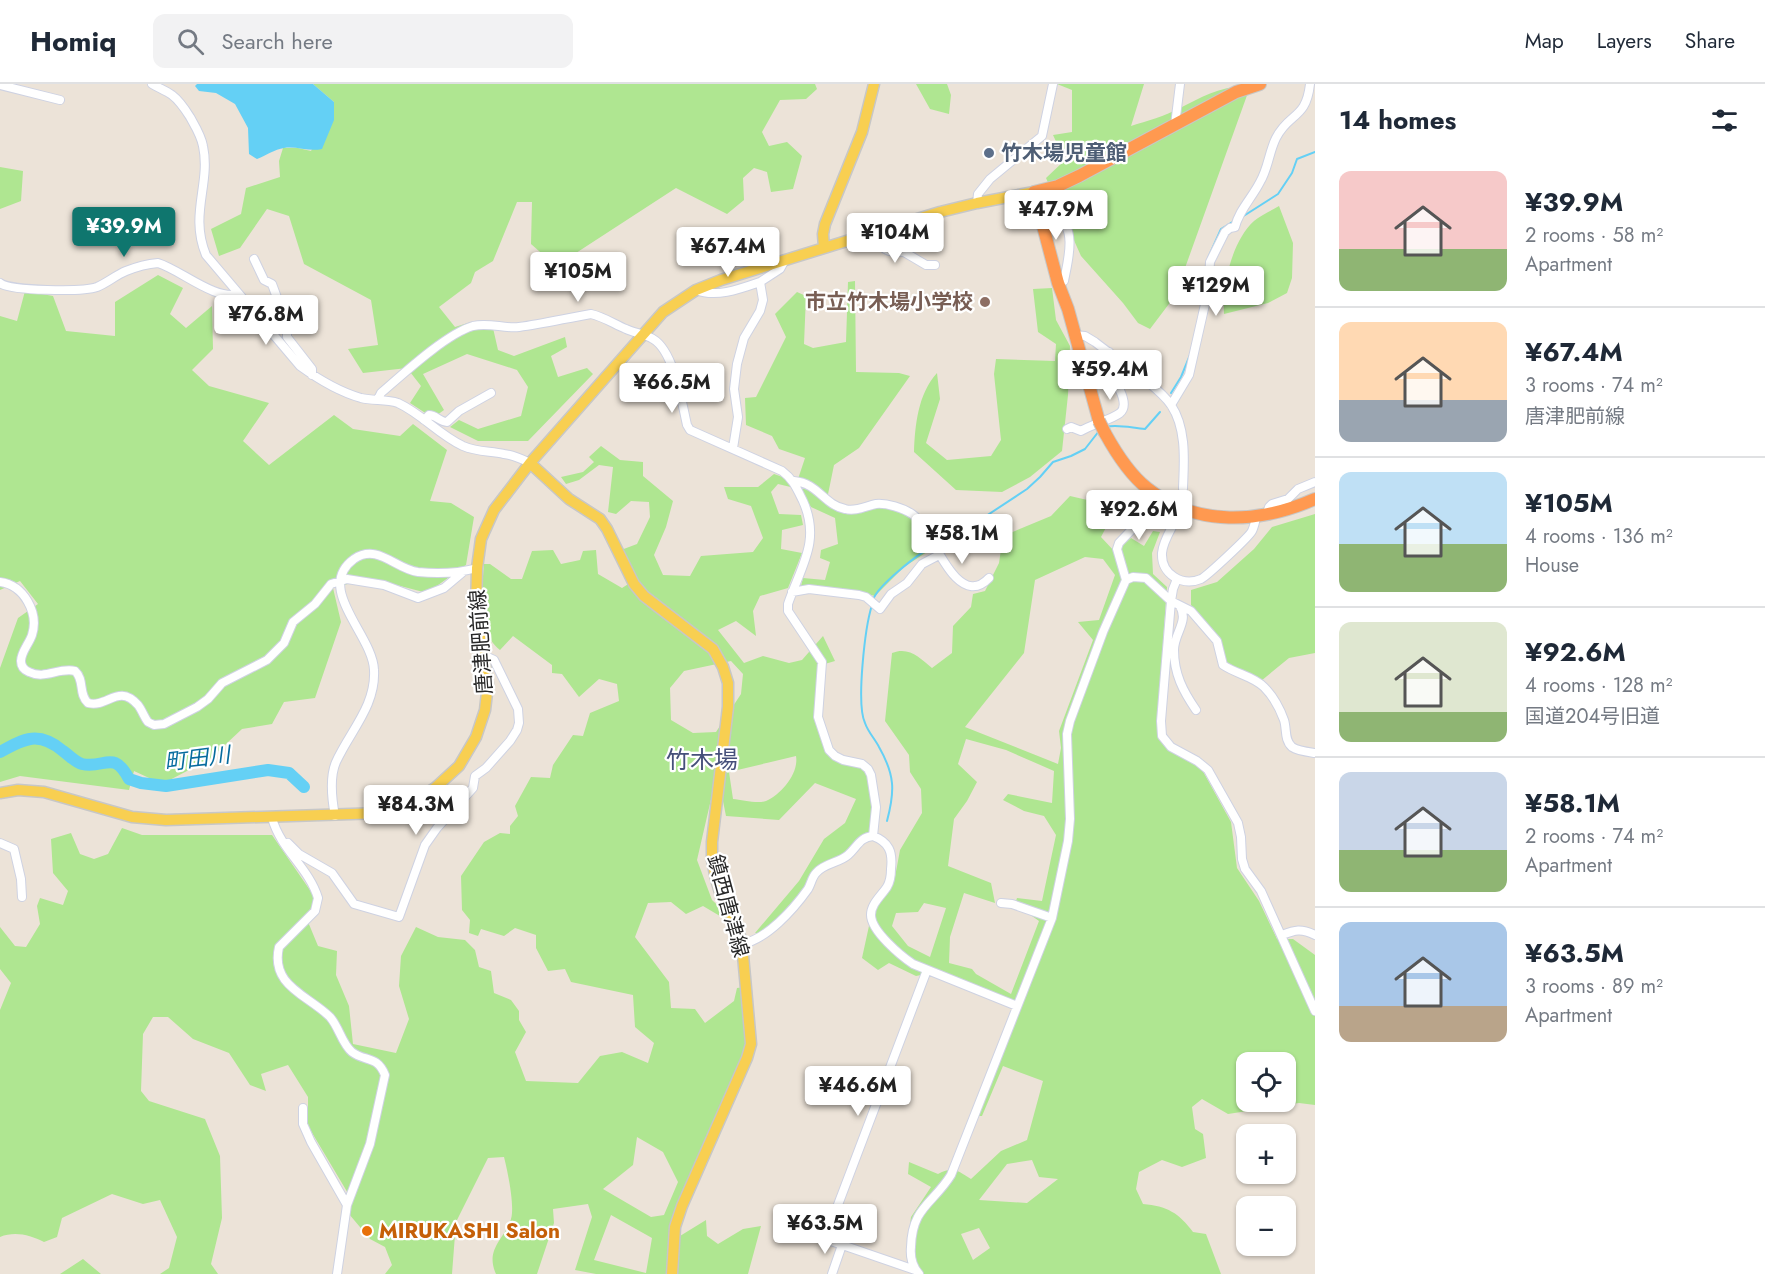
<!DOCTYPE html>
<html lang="en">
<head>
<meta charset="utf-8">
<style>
  body { margin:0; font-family:Jost,"Noto Sans JP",sans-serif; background:#f2f2f3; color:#1f2937; height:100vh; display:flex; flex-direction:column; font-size:22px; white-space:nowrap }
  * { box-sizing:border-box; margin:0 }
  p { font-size:20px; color:#747a83 }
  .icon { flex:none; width:33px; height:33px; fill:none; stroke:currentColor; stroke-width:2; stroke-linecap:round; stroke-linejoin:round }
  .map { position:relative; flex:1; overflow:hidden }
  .sheet { display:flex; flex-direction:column; background:#fff; width:450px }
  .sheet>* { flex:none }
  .buttons { position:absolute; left:1236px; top:968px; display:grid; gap:12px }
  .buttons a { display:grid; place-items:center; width:60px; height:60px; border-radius:12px; background:#fff; box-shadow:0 2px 4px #0004; font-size:30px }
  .price { position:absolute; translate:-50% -51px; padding:0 14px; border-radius:6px; background:#fff; color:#222; font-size:20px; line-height:39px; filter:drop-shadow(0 2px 3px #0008) }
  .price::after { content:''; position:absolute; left:50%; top:36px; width:18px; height:14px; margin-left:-9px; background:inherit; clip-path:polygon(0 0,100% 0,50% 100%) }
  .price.active { background:#0f766e; color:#fff }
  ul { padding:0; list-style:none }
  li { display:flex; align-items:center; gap:18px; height:150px; padding:0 24px }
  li+li { border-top:2px solid #e0e1e3 }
  li span { display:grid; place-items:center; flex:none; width:168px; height:120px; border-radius:12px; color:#555 }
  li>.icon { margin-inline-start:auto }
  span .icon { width:72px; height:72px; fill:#fffc; stroke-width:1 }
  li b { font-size:26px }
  h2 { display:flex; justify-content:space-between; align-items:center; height:72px; padding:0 24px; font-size:26px }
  header { display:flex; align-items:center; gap:36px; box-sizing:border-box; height:84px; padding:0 30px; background:#fff; border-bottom:2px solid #e0e1e3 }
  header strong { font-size:28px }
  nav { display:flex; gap:33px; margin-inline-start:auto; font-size:21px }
  .search { width:420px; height:54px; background:#f2f2f3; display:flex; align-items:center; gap:15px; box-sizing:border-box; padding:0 21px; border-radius:12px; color:#747a83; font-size:22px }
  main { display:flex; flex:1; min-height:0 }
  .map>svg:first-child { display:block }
  .green { fill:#afe691; fill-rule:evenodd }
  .water { fill:#64d0f5 }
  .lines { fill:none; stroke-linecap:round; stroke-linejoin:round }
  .stream { stroke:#64d0f5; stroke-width:2 }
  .river { stroke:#64d0f5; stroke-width:12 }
  .minor-tunnel { stroke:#c5beb5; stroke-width:8; stroke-dasharray:8 4; stroke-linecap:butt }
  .minor-casing { stroke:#ced2e2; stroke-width:10 }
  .major-casing { stroke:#c7c7c7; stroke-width:13 }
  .highway-casing { stroke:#c7c7c7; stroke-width:14 }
  .minor { stroke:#fff; stroke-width:8 }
  .major { stroke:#f8cf51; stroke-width:10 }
  .highway { stroke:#ff9950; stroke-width:12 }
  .highway-bridge-casing { stroke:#c7c7c7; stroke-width:14; stroke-linecap:butt }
  .highway-bridge { stroke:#ff9950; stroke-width:12 }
  .service-dot { fill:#5c6f8a; stroke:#fff; stroke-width:2 }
  .education-dot { fill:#8d6e63; stroke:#fff; stroke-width:2 }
  .food-dot { fill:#e8710a; stroke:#fff; stroke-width:2 }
  .labels { text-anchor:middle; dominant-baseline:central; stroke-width:4.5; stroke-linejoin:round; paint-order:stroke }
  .service-label { font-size:21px; font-weight:bold; fill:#4e5e75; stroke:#fff; text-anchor:start }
  .education-label { font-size:21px; font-weight:bold; fill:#785e54; stroke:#fff; text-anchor:end }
  .street-label { font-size:21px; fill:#282828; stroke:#fff }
  .food-label { font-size:21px; font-weight:bold; fill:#c56008; stroke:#fff; text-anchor:start }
  .water-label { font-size:22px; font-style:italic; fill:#066b9e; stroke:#fff }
  .quarter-label { font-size:24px; fill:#46507a; stroke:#fff }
</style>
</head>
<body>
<header>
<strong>Homiq</strong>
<div class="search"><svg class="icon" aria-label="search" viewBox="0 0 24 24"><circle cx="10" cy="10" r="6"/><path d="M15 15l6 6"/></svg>Search here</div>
<nav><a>Map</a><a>Layers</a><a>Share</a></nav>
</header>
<main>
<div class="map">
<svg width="1315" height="1190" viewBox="0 0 1315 1190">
  <rect width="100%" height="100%" fill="#ece3d8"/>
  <!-- green -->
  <path class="green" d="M313,0H815L817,5L806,15L780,16L762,48L769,62L787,58L802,72L793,105L771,108L767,88L754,84L743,94L744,116L727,130L676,104L556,182L531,160L532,118H517L493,177L475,188L471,199L439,223L455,243L471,238L493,244L498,266L514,272L565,253L567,263L551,272L558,293L587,284L593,290L528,357H478L450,343L459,336L478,345L521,332L528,303L517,286L467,270L423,290L444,326L433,334L410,319L421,302L407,284L363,289L348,265L378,261L371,216L304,180L289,132L267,125L240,164L219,172L211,145L241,130L246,104L280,93L279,77L283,64H298L311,67L334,18Z
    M916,0H947L951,11L949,30L930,25Z
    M1057,0H1144L1131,42C1147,37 1165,32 1180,24C1202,13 1224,0 1250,3L1185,184L1181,204L1150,245L1138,239L1123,219L1081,172L1046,94L1065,76L1085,65L1060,66L1053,51L1072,48V6Z
    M0,83L23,87L21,117L0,125Z
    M1279,122L1293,159L1292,194L1287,209L1268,219L1224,230C1222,201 1232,157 1254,137C1261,131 1271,127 1279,122Z
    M158,191L183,204L170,230L186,244L212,222L213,265L192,286L209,302L269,319L243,357L269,381L334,331L353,345L400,352L413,340L447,366L430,417L451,419L474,433L466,481L427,509L370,494L333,504L341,538L315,614L284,618L272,640L242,645L210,675L162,700L134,687L129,706L20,692L0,698V584L18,534L38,520L20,497L0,506V232L17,237L25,207L53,212L66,247L115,252V218Z
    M855,197L856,288L899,289L910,292L859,364L834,381L826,420L844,429L881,423L906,429L920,444L930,466L904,483L875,512L859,508L801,502L803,494L825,496L830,478L820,474L821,466L838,460L835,434L811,423L799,405L778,400L771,408L779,430L801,431L803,441L782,446L781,465L802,469L788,504L760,512L753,527L756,552L736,537L718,546L744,579L763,572L789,579L802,576L823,552L835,577L818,582L814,631L828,670L857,681L867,689L873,725L870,748L859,753L847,769L817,782L798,812L762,850L755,849L799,797L824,755L845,739L856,715L815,699L779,736L726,732L722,712L712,711L697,776L712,816L728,831L725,835L703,822L686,830L671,818L648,819L635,853L669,898L671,924L695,925L705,939L734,917L737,904L744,903L748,954L743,976L676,1126L680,1152L706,1136L707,1152L718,1160L743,1145L761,1142L748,1190H596L575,1186L592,1133L588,1120L553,1125L554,1139L537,1190H496C483,1162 511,1151 512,1129C513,1114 508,1089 504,1073L488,1074L456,1138L452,1190H385L392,1181L385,1163L370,1155L349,1130L352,1116L308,1042V1013L288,981L261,990L266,1007L250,1001L229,969L193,955L168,933H153L143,950L141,1007L149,1017L205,1035L220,1072L222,1134L211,1180L218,1190H160L169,1184L177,1153L160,1116L143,1120L112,1110L62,1134L57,1153L44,1158C30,1151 15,1147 0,1153V926L11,899L0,885V843L15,862L26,863L40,840L37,822L40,814L63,821L68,807L53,789L51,755L71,749L80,770L94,775L108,770L122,744L142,751H272L314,812L313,824L306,833L318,862L337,867L336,891L349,922L353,960L396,969L409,935L399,902L401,872L416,843L438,853L465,856L475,866L479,883L491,887L494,909L511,916L519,927V936L526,948L515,968L526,997L578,999L600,972L622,968L648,979L654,959L635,943L633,911L571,898L565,885L548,887L536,864V851L515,844L504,852L481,845L478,852L469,849L470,836L462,826L461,792L484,758L500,749L510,750V742L518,732L515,722L531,693L550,694L553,681L573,651L583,652L590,629L619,617L617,600L599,595L579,613L562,590L552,589V581L513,552L500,566C476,547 482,507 484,480H490L511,495H522L532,467L553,466L561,480L580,476L583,467L596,466L598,490L622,504L633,497L621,466L637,460L650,433L649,418L631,417L616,430L608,428L613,383L599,381L579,396L566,400L561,393L583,388L594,378L589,373L601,362L620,376L643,378V392L673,417L666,443L654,471L663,491L690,492L701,472L753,468L763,454L751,422L728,415L724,403H758L774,390L797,398L805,374L779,365L772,352L746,341L745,314L756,313L786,253L775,230L797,208L806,212L804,260L813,264L846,258L848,198ZM731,577L743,590L741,610L716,648L693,649L671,636L670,604L684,587ZM796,672C799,689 782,710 766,717C758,720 742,716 733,715L729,688ZM637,1053L663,1068L678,1098L664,1131L651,1133L603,1105L633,1081ZM611,1131L652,1154L646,1189L594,1176Z
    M1052,204L1056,236L1070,262L1068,311L1062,367L1030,393L1002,408L956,406L914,368C915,341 918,310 937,289L940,315L926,359L947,376L991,372L1001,356L994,290L996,275L1055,277L1056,260L1038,248L1033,205Z
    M1070,412L1096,418L1112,432L1101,453L1115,468L1131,454L1144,462L1153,447L1160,448L1152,469L1153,490L1167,503L1157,642L1166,662L1200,682L1231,738L1237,784L1259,817L1277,855H1293L1315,871V1021L1299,1019L1228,1030L1202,1015L1192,1023L1195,1045L1203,1050L1206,1074L1182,1083L1162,1076L1139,1088L1136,1105L1143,1120C1167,1122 1179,1129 1193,1148L1206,1150L1221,1190H916L906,1172L911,1133L931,1103L908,1090L909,1078L938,1090C953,1082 957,1086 971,1095L1001,1067L1027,1056L1043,997L1003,982L982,1032H977L1018,923L936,888L916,892L889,879L878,886L862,874L874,819L895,793L900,766L922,729L921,705L910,688L909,671L885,637L892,569C909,562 920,574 932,584L952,569L953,542L971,523L973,510L985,507L999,479L1003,452L1051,432ZM1085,473L1103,475L1115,491L1099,536L1078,538L1093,556L1059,647L1061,664L1058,680L965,643L1024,569L1035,496ZM966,655L1006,666L1054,687L1052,719L1008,710L1003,716L1024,727L1044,732L1056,751L1042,817L1017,814L1015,820L1039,837L1011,910L976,890L972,885L949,879L950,853L964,809L995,819L991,799L948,782L954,735L967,717L977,698L958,680ZM924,819L946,824L930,873L908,862L892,842L896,829L918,828ZM1246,978H1286V1017H1246ZM1032,1076L1039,1093L1058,1095L1027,1119L979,1116L1007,1080ZM979,1144L990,1164L973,1176L961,1150Z
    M1315,430V569L1289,574L1261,597L1223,585L1220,557L1191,521V506L1217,498L1254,465L1272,443Z
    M83,1175L101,1190H60Z"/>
  <!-- water -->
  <path class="water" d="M197,0H313L334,18V36L322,65C309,68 297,62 284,64C275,65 265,72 257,75L249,70L248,44L235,20L216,9L199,7L195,2Z"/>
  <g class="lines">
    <!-- stream -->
    <path class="stream" d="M1242,133L1278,110L1292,89L1297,75L1315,68
      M1208,174L1221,145L1234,137
      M1201,222L1205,192
      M1171,309L1181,293L1190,271
      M1106,343C1117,340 1132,344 1145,345L1160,328
      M938,461L971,446L977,438L1027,405L1040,393L1053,378L1071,372L1085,365L1099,347
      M873,516C877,502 919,469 932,463
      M872,521C865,543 856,620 865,639C868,648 875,655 879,663C895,691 895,707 887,737"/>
    <!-- river -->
    <path class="river" d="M0,668C25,654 39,647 63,667C69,671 75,678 82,680C105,685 113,665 129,695L141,699L166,702L268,686L289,689L304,703"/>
    <!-- minor-tunnel -->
    <path class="minor-tunnel" d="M1176,435L1183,404"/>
    <!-- minor casing -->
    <g class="minor-casing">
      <path id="minor" d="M152,0C159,4 166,7 172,11C180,17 185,25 190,33C195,42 201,51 203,62C211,100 189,130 206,171L300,282C318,295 340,308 361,314C373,317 386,315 398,319C422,330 439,351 463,362C477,368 490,367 504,370C513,371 522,375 530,379
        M0,1L60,16
        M1175,41L1180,0
        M977,119L978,110L990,95L1042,52L1053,0
        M1038,129C1044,131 1052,131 1057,134C1078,143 1067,180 1064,197L1058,199
        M879,148L885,165L889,167L904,168L926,181H935
        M254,175L264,196L272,200L283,230L287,245V253L312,285V291
        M0,199C10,207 83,208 97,203C107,199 116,191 126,187C136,183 147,180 158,179C181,186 215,217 239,210
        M696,206C716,214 740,205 760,198
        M1074,251L1085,252L1095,258C1115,274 1158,302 1171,321C1187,345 1184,378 1183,404
        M378,315L381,309C403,290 446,250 473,242C489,238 504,245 519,243C543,240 567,234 591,230C604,233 614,240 626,245C634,249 645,250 653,255C674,267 682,319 687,341L690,346L782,387C793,395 797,405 803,417C821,457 801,482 788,520V527L822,578L818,633L829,666L835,672L843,676L862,680L868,685L871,691L876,723L873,752
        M1171,321L1189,291L1208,207L1210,178L1225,148L1230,144L1235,143C1239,126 1252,114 1260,98C1268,85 1269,68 1276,54C1289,28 1306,36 1310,0
        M424,336L429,331C436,331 440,338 447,338L459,327L491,309
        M1067,345L1071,343L1081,347C1092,340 1111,336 1120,329C1132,319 1112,294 1108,282C1107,278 1108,273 1109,268
        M733,364L738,333L734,305L737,280L744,254L760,227L763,216L760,198L780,185L785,176
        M794,397C818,399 824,421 845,425C856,428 866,422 876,420C887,419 903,424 912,430C915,432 919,436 922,439C934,456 959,526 989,494
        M1266,432L1269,423L1272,420L1288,415L1298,405L1315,398
        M1176,435C1171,446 1163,457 1162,469C1161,490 1182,503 1201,495C1207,492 1249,453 1252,447C1254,443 1255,438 1256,434
        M1177,495L1173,505L1171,517L1161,637L1162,652L1171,663L1197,677L1208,686L1238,739L1241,753L1242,775L1245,785L1261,807L1315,927
        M1126,496L1117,465L1119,459L1137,440L1147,418
        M0,498C24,501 39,529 32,551C29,560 21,568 21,577C21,582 24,586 29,588C45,596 59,583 75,587C85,596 78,610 88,619C108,624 118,599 138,621C142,626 144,633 148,638L154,641L164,640L197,623L208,615L222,599L267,576L284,559L293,538L315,520L331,500L347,495L384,501L418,514L444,504L463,488
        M792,508L809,505L859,511L866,513L880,525L891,510L907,499L922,480L939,471
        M1180,522C1189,538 1174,549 1174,566C1174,590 1183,607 1196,626
        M335,732C332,716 329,694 336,678C350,647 376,622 374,586C373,551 314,504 354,475C378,459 395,485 418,488C437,490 459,489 477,484
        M272,734C281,766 309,784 318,814L315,827L279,863C270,902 308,911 330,933C339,943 342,960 352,968C365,978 377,971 385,991L370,1060L347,1121L337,1190
        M0,759L14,765L21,795L22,813
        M288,759L299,770L332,789L354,820L399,833L425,761L437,744L473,704L475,692L486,684L510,657L517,646L519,639L518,625L494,576L483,571
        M1001,819L1012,820L1052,834
        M1282,851C1295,846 1301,844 1315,851
        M742,860C767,855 793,826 808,805C811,800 812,793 816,789C824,779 839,779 848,771C857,763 860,753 873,752C889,758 893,768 891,785C891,791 890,798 887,803C881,812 871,820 871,831C871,847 901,872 913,880L1017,922
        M303,1024V1040L311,1058L347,1121
        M915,1186L825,1155L927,886
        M832,1190L842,1161
        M919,1190C912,1182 910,1173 911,1163C912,1123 933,1120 951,1091L1052,834L1068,757L1070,735L1067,650L1070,637L1103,548L1126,496L1133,493L1146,494L1171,517L1191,527L1217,557L1223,581C1236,590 1253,592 1264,603C1273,612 1280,625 1284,636C1287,645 1284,656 1292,663C1298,667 1308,668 1315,669"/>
    </g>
    <!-- major casing -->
    <g class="major-casing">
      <path id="major" d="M824,164L823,150L825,140L862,48L874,0
        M530,379L569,415L600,435L607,445L634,500L644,512L713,565L723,583L728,599V623L712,758V776L716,795L721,812L737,841L742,860L751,960L747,974L682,1122L675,1143L672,1190
        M0,709L18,706L44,708L132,733L166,736L381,729L407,722L435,704L459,682L476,653L485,626L488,600L476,526L477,484L481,455L494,426L530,379L663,228L696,206L721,196L940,128L977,119L1034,108"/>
    </g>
    <!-- highway casing -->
    <g class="highway-casing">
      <path id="highway" d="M1099,337L1068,225L1058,199L1034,108L1058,102L1079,92L1236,8L1260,0
        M1105,349C1116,369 1129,390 1147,404C1197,444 1260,439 1315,415"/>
    </g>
    <!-- minor -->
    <use href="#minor" class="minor"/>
    <!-- major -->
    <use href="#major" class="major"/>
    <!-- highway -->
    <use href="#highway" class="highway"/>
    <!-- highway-bridge casing -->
    <g class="highway-bridge-casing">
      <path id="highway-bridge" d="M1099,337L1105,349"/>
    </g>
    <!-- highway-bridge -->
    <use href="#highway-bridge" class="highway-bridge"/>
  </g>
  <!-- markers -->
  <circle class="service-dot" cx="989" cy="69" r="6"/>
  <circle class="education-dot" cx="985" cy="218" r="6"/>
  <circle class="food-dot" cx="367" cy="1147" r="6"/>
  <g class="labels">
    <!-- service labels -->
    <g class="service-label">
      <text x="1001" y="69">竹木場児童館</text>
    </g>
    <!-- education labels -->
    <g class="education-label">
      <text x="973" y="218">市立竹木場小学校</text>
    </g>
    <!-- street labels -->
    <g class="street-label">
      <text transform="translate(481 558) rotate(-94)">唐津肥前線</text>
      <text transform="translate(728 822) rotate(75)">鎮西唐津線</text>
    </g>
    <!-- food labels -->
    <g class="food-label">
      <text x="379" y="1147">MIRUKASHI Salon</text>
    </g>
    <!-- water labels -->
    <g class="water-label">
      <text transform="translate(197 674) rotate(-7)">町田川</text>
    </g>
    <!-- quarter labels -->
    <g class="quarter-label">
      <text x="702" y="675">竹木場</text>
    </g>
  </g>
</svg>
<div class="buttons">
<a><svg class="icon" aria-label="locate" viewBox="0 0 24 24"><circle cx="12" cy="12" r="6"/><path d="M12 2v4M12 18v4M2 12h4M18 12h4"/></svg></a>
<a>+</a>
<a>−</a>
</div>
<b class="price" style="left:1056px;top:157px">¥47.9M</b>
<b class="price active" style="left:124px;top:174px">¥39.9M</b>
<b class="price" style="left:895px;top:180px">¥104M</b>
<b class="price" style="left:728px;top:194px">¥67.4M</b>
<b class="price" style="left:578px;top:219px">¥105M</b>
<b class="price" style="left:1216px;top:233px">¥129M</b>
<b class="price" style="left:266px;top:262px">¥76.8M</b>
<b class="price" style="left:1110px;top:317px">¥59.4M</b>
<b class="price" style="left:672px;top:330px">¥66.5M</b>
<b class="price" style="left:1139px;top:457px">¥92.6M</b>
<b class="price" style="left:962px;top:481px">¥58.1M</b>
<b class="price" style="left:416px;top:752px">¥84.3M</b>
<b class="price" style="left:858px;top:1033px">¥46.6M</b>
<b class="price" style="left:825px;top:1171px">¥63.5M</b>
</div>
<section class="sheet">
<h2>14 homes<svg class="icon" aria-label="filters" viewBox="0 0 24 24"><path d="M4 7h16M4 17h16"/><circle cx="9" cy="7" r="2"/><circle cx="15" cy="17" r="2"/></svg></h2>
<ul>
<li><span style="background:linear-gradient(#f6c9c9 65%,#8fb573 0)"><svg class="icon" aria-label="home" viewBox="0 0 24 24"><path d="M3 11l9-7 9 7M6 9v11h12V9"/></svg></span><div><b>¥39.9M</b><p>2 rooms · 58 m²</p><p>Apartment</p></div></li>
<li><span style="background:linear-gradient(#ffd9b3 65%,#9aa5b1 0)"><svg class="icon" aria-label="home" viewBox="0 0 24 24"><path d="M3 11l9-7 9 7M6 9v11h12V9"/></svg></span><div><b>¥67.4M</b><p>3 rooms · 74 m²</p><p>唐津肥前線</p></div></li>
<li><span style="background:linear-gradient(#bfe0f5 60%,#8fb573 0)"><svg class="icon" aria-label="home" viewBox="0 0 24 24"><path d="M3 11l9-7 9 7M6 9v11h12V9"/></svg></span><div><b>¥105M</b><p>4 rooms · 136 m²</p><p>House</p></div></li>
<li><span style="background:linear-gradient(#dfe7d0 75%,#8fb573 0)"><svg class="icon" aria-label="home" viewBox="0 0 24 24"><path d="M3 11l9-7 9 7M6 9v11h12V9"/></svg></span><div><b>¥92.6M</b><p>4 rooms · 128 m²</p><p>国道204号旧道</p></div></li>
<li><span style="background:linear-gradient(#c9d6e8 65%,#8fb573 0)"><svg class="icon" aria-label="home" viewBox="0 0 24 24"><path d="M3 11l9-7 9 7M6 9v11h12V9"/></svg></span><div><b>¥58.1M</b><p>2 rooms · 74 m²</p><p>Apartment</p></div></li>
<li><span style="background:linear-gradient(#a9c7e8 70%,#b9a48a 0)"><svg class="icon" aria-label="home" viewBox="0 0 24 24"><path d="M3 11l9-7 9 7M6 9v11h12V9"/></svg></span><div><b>¥63.5M</b><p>3 rooms · 89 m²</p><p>Apartment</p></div></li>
</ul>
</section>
</main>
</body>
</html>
